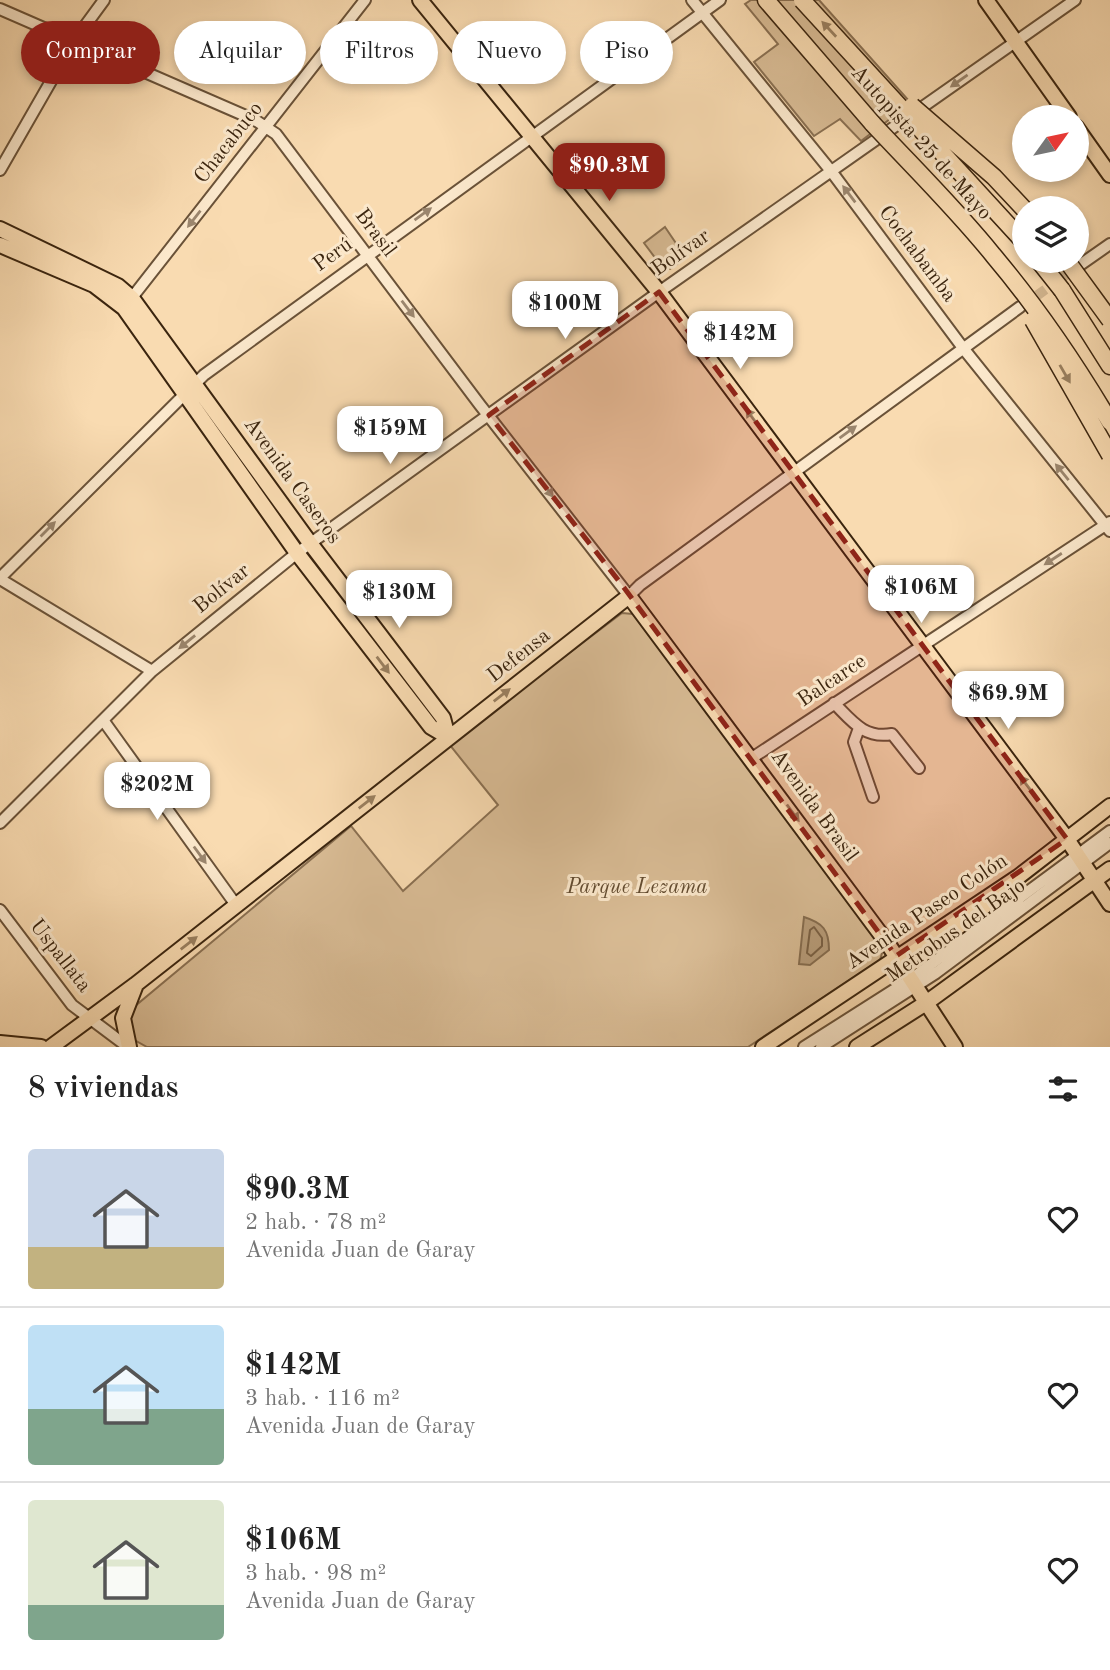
<!DOCTYPE html>
<html lang="es">
<head>
<meta charset="utf-8">
<style>
  body { margin:0; font-family:"Old Standard TT",serif; background:#f2f2f2; color:#222; height:100vh; display:flex; flex-direction:column; font-size:26px; white-space:nowrap }
  * { box-sizing:border-box; margin:0 }
  p { font-size:23px; color:#767676 }
  .icon { flex:none; width:38px; height:38px; fill:none; stroke:currentColor; stroke-width:2; stroke-linecap:round; stroke-linejoin:round }
  .map { position:relative; height:1047px; overflow:hidden }
  .drawer { display:flex; flex-direction:column; background:#fff; flex:1 }
  .drawer>* { flex:none }
  .hud { position:absolute; left:21px; top:21px; width:700px; height:63px; display:flex; gap:14px }
  .needle { width:46px; rotate:57deg }
  .buttons { position:absolute; left:1012px; top:105px; display:grid; gap:14px }
  .buttons a { display:grid; place-items:center; width:77px; height:77px; border-radius:50%; background:#fff; box-shadow:0 4px 10px #0003; font-size:35px }
  .price { position:absolute; translate:-50% -60px; padding:0 16px; border-radius:14px; background:#fff; color:#222; font-size:23px; line-height:46px; filter:drop-shadow(0 2px 4px #0008) }
  .price::after { content:''; position:absolute; left:50%; top:42px; width:21px; height:16px; margin-left:-10px; background:inherit; clip-path:polygon(0 0,100% 0,50% 100%) }
  .price.selected { background:#8f2418; color:#fff }
  ul { padding:0; list-style:none }
  li { display:flex; align-items:center; gap:21px; height:175px; padding:0 28px }
  li+li { border-top:2px solid #e0e0e0 }
  li span { display:grid; place-items:center; flex:none; width:196px; height:140px; border-radius:7px; color:#555 }
  li>.icon { margin-inline-start:auto }
  span .icon { width:84px; height:84px; fill:#fffc; stroke-width:1 }
  li b { font-size:30px }
  h2 { display:flex; justify-content:space-between; align-items:center; height:84px; padding:0 28px; font-size:30px }
  .pill { padding:0 24px; border-radius:32px; background:#fff; box-shadow:0 4px 10px #0003; font-size:24px; line-height:63px }
  .pill.selected { background:#8f2418; color:#fff }
  .map>svg:first-child { display:block }
  .green { fill:#d9bc95; stroke:#8a7052; stroke-width:2 }
  .water { fill:#b89d7a; stroke:#866d4f; stroke-width:2 }
  .lines { fill:none; stroke-linecap:round; stroke-linejoin:round }
  .shore { stroke:#7a6144; stroke-width:2 }
  .minor-tunnel { stroke:#d3b791; stroke-width:10; stroke-dasharray:10 5; stroke-linecap:butt }
  .minor-casing { stroke:#6a5238; stroke-width:14 }
  .major-casing { stroke:#3b250f; stroke-width:18 }
  .highway-casing { stroke:#3b250f; stroke-width:19 }
  .minor { stroke:#fbe8cc; stroke-width:10 }
  .major { stroke:#f9dbb1; stroke-width:14 }
  .highway { stroke:#f9dbb1; stroke-width:16 }
  .highway-bridge-casing { stroke:#3b250f; stroke-width:19; stroke-linecap:butt }
  .highway-bridge { stroke:#f9dbb1; stroke-width:16 }
  .oneway { fill:#9a8060 }
  .oneway2 { fill:#9b866e }
  .marked { fill:#8f2418; fill-opacity:0.2; stroke:#8f2418; stroke-width:5; stroke-dasharray:14 9; stroke-linejoin:round }
  .labels { text-anchor:middle; dominant-baseline:central; stroke-width:6; stroke-linejoin:round; paint-order:stroke }
  .street-label { font-size:21px; fill:#3b250f; stroke:#fbe8cc }
  .park-label { font-size:21px; font-style:italic; fill:#624b30; stroke:#fbe8cc }
</style>
</head>
<body>
<div class="map">
<svg width="1110" height="1047" viewBox="0 0 1110 1047">
  <rect width="100%" height="100%" fill="#f9dbb1"/>
  <filter id="stains"><feTurbulence type="fractalNoise" baseFrequency=".00286" numOctaves="4"/><feColorMatrix values="0 0 0 0 .2 0 0 0 0 .09 0 0 0 0 .02 0 0 0 .5 -.17"/></filter>
  <radialGradient id="worn" r=".72"><stop offset=".6" stop-color="#630" stop-opacity="0"/><stop offset="1" stop-color="#630" stop-opacity=".3"/></radialGradient>
  <!-- green -->
  <path class="green" d="M751,0H819L911,103L861,141L840,119L814,136L754,62L778,44L745,4Z
    M665,227L686,258L670,269L662,267L644,243Z
    M622,613L633,614L866,924L883,950L880,960L748,1047H147L131,1038L128,1019L134,1007L351,826L403,891L498,805L449,744Z"/>
  <!-- water -->
  <path class="water" d="M804,917C823,923 829,930 829,950L810,965L799,964Z"/>
  <g class="lines">
    <!-- shore -->
    <path class="shore" d="M814,927L822,938V946L811,956L807,953L810,930Z"/>
    <!-- minor-tunnel -->
    <path class="minor-tunnel" d="M1025,304L1077,267"/>
    <!-- minor casing -->
    <g class="minor-casing">
      <path id="minor" d="M692,0L831,171L963,348L1110,531
        M0,9L255,120L276,134L480,405L629,596L640,585L1020,307
        M0,170L74,41L104,0
        M1080,265L1110,244
        M127,304L365,0
        M0,578L204,375L720,0
        M0,579L152,671
        M834,703C852,721 864,739 892,734L919,768
        M103,720L236,905
        M859,728L854,742L873,797
        M752,758L1110,522
        M0,823L152,671L297,553L659,292L1075,0
        M1014,902L1110,831
        M0,910L72,1005L128,1047
        M804,1047L911,979L1019,899
        M821,1047L936,973L1110,843"/>
    </g>
    <!-- major casing -->
    <g class="major-casing">
      <path id="major" d="M420,0L659,292L1067,839L1110,904
        M986,0L1069,117
        M1076,127L1110,175
        M0,229L118,286L132,298L310,543L443,718L448,737
        M0,245L94,285L124,308L297,553L431,727L448,737
        M904,969L985,906
        M0,1043L41,1047
        M51,1047L135,985L629,596L888,944L955,1047
        M129,1047L123,1018L135,987
        M763,1047L1018,877L1110,806
        M857,1047L926,1003L1110,869"/>
    </g>
    <!-- highway casing -->
    <g class="highway-casing">
      <path id="highway" d="M766,0L873,124
        M1062,290L1110,366"/>
    </g>
    <!-- minor -->
    <use href="#minor" class="minor"/>
    <!-- major -->
    <use href="#major" class="major"/>
    <!-- highway -->
    <use href="#highway" class="highway"/>
    <!-- highway-bridge casing -->
    <g class="highway-bridge-casing">
      <path id="highway-bridge" d="M802,0L1024,242
        M912,106L994,177L1024,209
        M873,124C913,167 956,209 993,255C1037,307 1075,363 1110,422
        M1039,261L1062,290
        M1067,261L1110,320
        M1033,320L1110,455"/>
    </g>
    <!-- highway-bridge -->
    <use href="#highway-bridge" class="highway-bridge"/>
  </g>
  <!-- one-way arrows -->
  <defs><path id="oneway-solid" d="M-6-.8H1V-3.2L6.5 0L1 3.2V.8H-6Z" transform="scale(1.75)"/></defs>
  <g class="oneway">
    <use href="#oneway-solid" transform="translate(829 29) rotate(-133)"/>
    <use href="#oneway-solid" transform="translate(1065 374) rotate(60)"/>
    <use href="#oneway-solid" transform="translate(752 417) rotate(-126)"/>
    <use href="#oneway-solid" transform="translate(383 665) rotate(53)"/>
    <use href="#oneway-solid" transform="translate(502 695) rotate(-38)"/>
    <use href="#oneway-solid" transform="translate(1026 784) rotate(-127)"/>
    <use href="#oneway-solid" transform="translate(367 802) rotate(-38)"/>
    <use href="#oneway-solid" transform="translate(793 813) rotate(54)"/>
    <use href="#oneway-solid" transform="translate(189 943) rotate(-38)"/>
  </g>
  <g class="oneway2">
    <use href="#oneway-solid" transform="translate(959 81) rotate(145)"/>
    <use href="#oneway-solid" transform="translate(849 194) rotate(-127)"/>
    <use href="#oneway-solid" transform="translate(423 214) rotate(-36)"/>
    <use href="#oneway-solid" transform="translate(194 219) rotate(128)"/>
    <use href="#oneway-solid" transform="translate(408 309) rotate(53)"/>
    <use href="#oneway-solid" transform="translate(848 432) rotate(-36)"/>
    <use href="#oneway-solid" transform="translate(1062 472) rotate(-129)"/>
    <use href="#oneway-solid" transform="translate(547 489) rotate(52)"/>
    <use href="#oneway-solid" transform="translate(48 529) rotate(-45)"/>
    <use href="#oneway-solid" transform="translate(1053 559) rotate(147)"/>
    <use href="#oneway-solid" transform="translate(187 642) rotate(141)"/>
    <use href="#oneway-solid" transform="translate(200 855) rotate(54)"/>
  </g>
  <!-- marked area -->
  <path class="marked" d="M659,292L1067,839L896,956L622,585L489,415Z"/>
  <g class="labels">
    <!-- street labels -->
    <g class="street-label">
      <text transform="translate(229 143) rotate(-52)">Chacabuco</text>
      <text transform="translate(921 143) rotate(48)">Autopista 25 de Mayo</text>
      <text transform="translate(375 233) rotate(53)">Brasil</text>
      <text transform="translate(681 253) rotate(-35)">Bolívar</text>
      <text transform="translate(917 254) rotate(53)">Cochabamba</text>
      <text transform="translate(333 255) rotate(-36)">Perú</text>
      <text transform="translate(292 481) rotate(54)">Avenida Caseros</text>
      <text transform="translate(222 589) rotate(-39)">Bolívar</text>
      <text transform="translate(519 656) rotate(-38)">Defensa</text>
      <text transform="translate(832 681) rotate(-34)">Balcarce</text>
      <text transform="translate(814 806) rotate(54)">Avenida Brasil</text>
      <text transform="translate(927 912) rotate(-34)">Avenida Paseo Colón</text>
      <text transform="translate(956 931) rotate(-35)">Metrobus del Bajo</text>
      <text transform="translate(60 956) rotate(52)">Uspallata</text>
    </g>
    <!-- park labels -->
    <g class="park-label">
      <text x="637" y="887">Parque Lezama</text>
    </g>
  </g>
  <rect width="100%" height="100%" filter="url(#stains)"/>
  <rect width="100%" height="100%" fill="url(#worn)"/>
</svg>
<div class="buttons">
<a><svg class="needle" viewBox="-14 -14 28 28"><path d="M0-13l5 13h-10z" fill="#e53935"/><path d="M0 13l5-13h-10z" fill="#767676"/></svg></a>
<a><svg class="icon" aria-label="layers" viewBox="0 0 24 24"><path d="M12 4l9 5-9 5-9-5zM3 14l9 5 9-5"/></svg></a>
</div>
<b class="price selected" style="left:609px;top:203px">$90.3M</b>
<b class="price" style="left:565px;top:341px">$100M</b>
<b class="price" style="left:740px;top:371px">$142M</b>
<b class="price" style="left:390px;top:466px">$159M</b>
<b class="price" style="left:921px;top:625px">$106M</b>
<b class="price" style="left:399px;top:630px">$130M</b>
<b class="price" style="left:1008px;top:731px">$69.9M</b>
<b class="price" style="left:157px;top:822px">$202M</b>
<div class="hud">
<a class="pill selected">Comprar</a>
<a class="pill">Alquilar</a>
<a class="pill">Filtros</a>
<a class="pill">Nuevo</a>
<a class="pill">Piso</a>
</div>
</div>
<section class="drawer">
<h2>8 viviendas<svg class="icon" aria-label="filters" viewBox="0 0 24 24"><path d="M4 7h16M4 17h16"/><circle cx="9" cy="7" r="2"/><circle cx="15" cy="17" r="2"/></svg></h2>
<ul>
<li><span style="background:linear-gradient(#c9d6e8 70%,#c2b280 0)"><svg class="icon" aria-label="home" viewBox="0 0 24 24"><path d="M3 11l9-7 9 7M6 9v11h12V9"/></svg></span><div><b>$90.3M</b><p>2 hab. · 78 m²</p><p>Avenida Juan de Garay</p></div><svg class="icon" aria-label="heart" viewBox="0 0 24 24"><path d="M12 20l-8-8c-3-5 5-10 8-4 3-6 11-1 8 4z"/></svg></li>
<li><span style="background:linear-gradient(#bfe0f5 60%,#7fa58c 0)"><svg class="icon" aria-label="home" viewBox="0 0 24 24"><path d="M3 11l9-7 9 7M6 9v11h12V9"/></svg></span><div><b>$142M</b><p>3 hab. · 116 m²</p><p>Avenida Juan de Garay</p></div><svg class="icon" aria-label="heart" viewBox="0 0 24 24"><path d="M12 20l-8-8c-3-5 5-10 8-4 3-6 11-1 8 4z"/></svg></li>
<li><span style="background:linear-gradient(#dfe7d0 75%,#7fa58c 0)"><svg class="icon" aria-label="home" viewBox="0 0 24 24"><path d="M3 11l9-7 9 7M6 9v11h12V9"/></svg></span><div><b>$106M</b><p>3 hab. · 98 m²</p><p>Avenida Juan de Garay</p></div><svg class="icon" aria-label="heart" viewBox="0 0 24 24"><path d="M12 20l-8-8c-3-5 5-10 8-4 3-6 11-1 8 4z"/></svg></li>
</ul>
</section>
</body>
</html>
